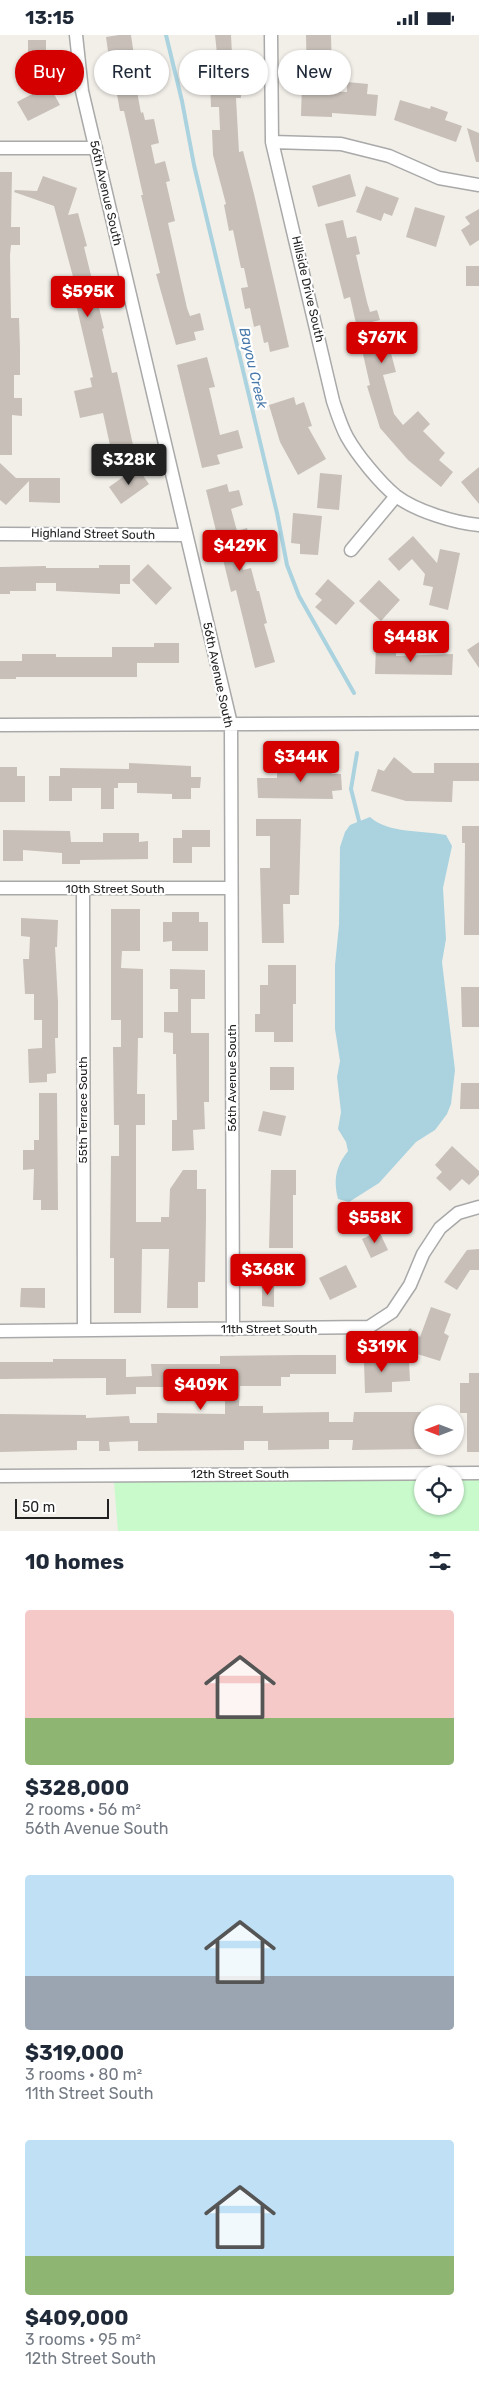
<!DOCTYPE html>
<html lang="en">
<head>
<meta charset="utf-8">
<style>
  body { margin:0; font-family:Rubik,sans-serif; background:#f2f2f3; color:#1f2937; height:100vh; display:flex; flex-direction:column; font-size:19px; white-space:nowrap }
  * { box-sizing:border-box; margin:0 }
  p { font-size:16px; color:#747a83 }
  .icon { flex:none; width:28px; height:28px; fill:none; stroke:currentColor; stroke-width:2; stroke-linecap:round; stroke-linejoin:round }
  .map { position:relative; height:1496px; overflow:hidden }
  .side { display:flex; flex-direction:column; background:#fff; flex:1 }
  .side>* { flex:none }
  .guide { position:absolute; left:15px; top:15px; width:450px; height:45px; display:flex; gap:10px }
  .needle { width:32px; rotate:270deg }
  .buttons { position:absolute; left:414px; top:1370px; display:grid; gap:10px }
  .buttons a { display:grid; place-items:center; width:50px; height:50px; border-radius:50%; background:#fff; box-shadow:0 1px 4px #0004; font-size:25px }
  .scale { position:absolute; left:15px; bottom:12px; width:94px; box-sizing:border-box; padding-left:5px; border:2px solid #222; border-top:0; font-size:14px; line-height:18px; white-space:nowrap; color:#222; -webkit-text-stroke:4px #fff; paint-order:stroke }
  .price { position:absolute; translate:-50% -42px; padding:0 11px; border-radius:5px; background:#d40000; color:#fff; font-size:16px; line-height:32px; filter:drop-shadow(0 1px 2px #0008) }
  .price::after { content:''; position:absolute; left:50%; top:30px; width:15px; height:11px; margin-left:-8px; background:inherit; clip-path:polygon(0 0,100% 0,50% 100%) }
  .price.active { background:#222; color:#fff }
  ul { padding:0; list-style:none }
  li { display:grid; align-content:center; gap:10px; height:265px; padding:0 25px }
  li span { display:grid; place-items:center; height:155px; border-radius:5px; color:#555 }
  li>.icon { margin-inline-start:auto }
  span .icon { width:90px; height:90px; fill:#fffc; stroke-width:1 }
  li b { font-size:21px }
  h2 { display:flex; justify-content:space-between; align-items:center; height:60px; padding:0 25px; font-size:21px }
  .chip { padding:0 18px; border-radius:22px; background:#fff; box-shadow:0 1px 4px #0004; font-size:18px; line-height:45px }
  .chip.active { background:#d40000; color:#fff }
  .status { display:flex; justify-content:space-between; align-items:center; height:35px; padding:0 25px; background:#fff; direction:ltr }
  .status svg { height:14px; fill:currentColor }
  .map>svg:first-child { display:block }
  .park { fill:#c8facc }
  .water { fill:#aad3df }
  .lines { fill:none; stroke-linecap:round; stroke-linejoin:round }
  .stream { stroke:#aad3df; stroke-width:4 }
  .building { fill:#c7bfb8 }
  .minor-casing { stroke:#a9a9a9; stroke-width:15 }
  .minor { stroke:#fff; stroke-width:12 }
  .labels { text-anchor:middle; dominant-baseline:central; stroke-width:4.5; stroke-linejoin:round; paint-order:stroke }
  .street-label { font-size:12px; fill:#222; stroke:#fff }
  .water-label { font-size:14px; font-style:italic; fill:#4a7aab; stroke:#fff }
</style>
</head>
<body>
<div class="status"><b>13:15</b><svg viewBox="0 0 49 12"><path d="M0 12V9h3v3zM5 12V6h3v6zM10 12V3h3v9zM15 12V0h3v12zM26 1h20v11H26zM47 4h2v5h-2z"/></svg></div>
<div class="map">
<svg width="479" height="1496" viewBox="0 0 479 1496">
  <rect width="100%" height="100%" fill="#f2efe9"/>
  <!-- park -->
  <path class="park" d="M455,1444L479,1445V1496H118L114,1447L422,1445V1471H455Z"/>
  <!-- water -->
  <path class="water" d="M370,782C389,799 422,795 446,800L452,811L443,853L446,904L442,927L455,1035L451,1069L447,1079L435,1095L416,1107L379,1148L349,1167L338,1164C333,1145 336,1131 348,1116L346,1107L338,1094L341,1077L337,1042L340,1026L335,994V930L339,890L340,812L345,797L350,790Z"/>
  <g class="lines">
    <!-- stream -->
    <path class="stream" d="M166,0L182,66L194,130L277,478L287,530L299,561L354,658
      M357,718L351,754L359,786"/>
  </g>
  <!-- building -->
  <path class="building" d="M119,0H131L136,34L133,35L141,78L143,77L145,85L154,84L159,108L151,110L155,129L165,126L170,146L166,147L175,186L168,188L187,273L190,281L200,278L204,295L194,297L196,305L176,310L156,239L160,238L141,160H143L124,76H120L113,38H111L106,2Z
    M215,0H231L233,38L240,37L241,63H236L239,117L243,116L254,159L289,312L270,317L268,307L264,308L260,290L254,292L250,273L245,274L241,253L248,252L244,233H241L233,195L229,196L224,170L226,169L213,120L212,95H220L219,72H211L210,47H220Z
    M306,0H331L332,37H322V56L347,57V47L368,49L367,59L378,60L376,81L332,78V82L301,81L302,47H307Z
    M28,5H46V39H28Z
    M49,50L60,70L28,86L17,67Z
    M400,65L430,74L431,71L448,77L445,85L462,91L456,107L394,85Z
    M467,93L479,98V127H476Z
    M0,137H12L11,192H20V210H11L10,220L11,283H19L20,314V340H14V363H22V381L12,380V420H0Z
    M350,139L356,161L318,172L312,151Z
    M43,141L77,153L68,180L78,178L87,211L84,212L104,293L102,294L112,338L117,337L133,410L111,415L103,378L80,383L74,356L92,352L90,343L93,342L75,265L79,264L54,171L14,157L15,155L37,156Z
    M366,151L399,163L392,181L384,178L381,186L356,177Z
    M415,172L445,181L436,212L406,202Z
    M479,174V205L470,211L461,195L470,189L465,182Z
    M343,185L347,203L356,201L360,219L356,220L367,267L370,277L377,275L380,285L372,287L380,313L389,311L396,337L383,340L394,379L403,390L418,376L430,389L423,396L445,418L439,425L453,437L441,452L408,425L380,393L367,351L370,350L350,262L344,264L325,189Z
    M466,231H479V251H466Z
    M207,322L215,352L209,353L220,400L238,395L243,413L217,420L220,429L202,433L177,330Z
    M294,362L296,370L304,367L312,391L308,392L326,424L298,440L280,407L269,370Z
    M0,428L16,443H60V468L29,467V446L6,470L0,465Z
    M137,432L149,449L121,469L109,452Z
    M479,432V469L461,447Z
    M320,438L342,440L339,475L317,473Z
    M227,449L229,457L239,455L243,470L231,474L237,496L247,493L251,510L237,514L243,535L251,533L257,556H259L267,588L264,589L275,627L255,633L236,555L231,557L206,455Z
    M293,478L322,481L318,520L300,519V509L291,508Z
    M413,501L437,528L440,514L460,518L448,575L429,570L433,552L423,550L425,539L412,524L399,536L388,524Z
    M148,529L172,553L156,570L132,545Z
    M99,530H130V549H120V559L56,556V548H36V556H10V559H0V532L46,531V533H99Z
    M328,544L355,568L336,590L315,572L322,565L315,559Z
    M379,545L400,565L381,586L359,566Z
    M479,607V633L467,615Z
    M154,608H179V628H137V642H16V644H0V626H22V619H56V622H112V612H154Z
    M376,610L396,611V621L453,619L452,640L375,639Z
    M394,722L413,738H434V728H479V746H453L452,767L406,766L371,756L378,734L384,736Z
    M129,728L191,731V742H201L200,753H191V764H172V759L137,758V748H118V753H114V774H101V753H72V766H49V741H60V733L129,734Z
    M331,730L332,739H341L342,755L332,756L333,764L258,763L257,743H277V732Z
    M0,732H17V741H25V767H0Z
    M256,784H301L299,860H290V869H283L284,908H262L260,833H270V801H256Z
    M462,791H479V900H464L465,808H462Z
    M3,795L70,796L71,807H103V798H139V807L148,806V824L80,825V829H62V818L23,815V826H3Z
    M182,795H210V812H192V828H173V803H182Z
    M111,874H140V916H122L121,933L143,934V1003H138L137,1059H145V1090H136V1187H161V1182H169L170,1154L183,1135H197V1154H206V1183L205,1247H198V1273H167L169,1214H142L141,1278H114V1223H110L111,1121H119V1090H114L113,1012H121V985H111Z
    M172,877H199V887H208V916H172V906L163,907V887H172Z
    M21,883L58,885L57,912H55L58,967V1003H55L56,1038L47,1039V1047L29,1048L28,1014L42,1013V985H34V959H25L23,924H29L30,902L21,901Z
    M268,930H296V969H293V1007H274V997H255V979H260V950H268Z
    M170,934L205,935V964H191V998H209V1067H204L205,1094L193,1095L194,1115L172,1116V1085H177L176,1019H173V998L164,997V977H178V954H170Z
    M461,952H479V992H462Z
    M270,1032H294V1055H270Z
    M461,1048H479V1074H460Z
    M39,1058H57L58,1175H41V1165H33L34,1134L23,1135V1115H34V1105H39Z
    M263,1076L286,1081L281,1101L258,1096Z
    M452,1111L479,1136V1140L469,1150L462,1144L450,1156L436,1143L442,1137L435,1130Z
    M271,1135H296V1160H293V1213H269Z
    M379,1196L388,1215L371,1223L362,1204Z
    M479,1214V1235H470L457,1255L444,1247L467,1215Z
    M346,1230L357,1252L330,1265L319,1243Z
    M262,1251H274V1272L262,1271Z
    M21,1253H45V1273L20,1272Z
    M431,1272L451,1279L444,1298L449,1301L440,1326L414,1318L400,1306L410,1293L420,1302Z
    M372,1317L373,1327L409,1326L410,1346L392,1347V1357L365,1358L364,1327L355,1328L354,1318Z
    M298,1320H336V1339H290V1342H281V1351H240L239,1371H263V1378L329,1377V1387H353L354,1377H422V1414L352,1415L353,1405H329V1414L268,1415V1406H244V1415L138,1416V1406L109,1407L110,1416H99V1406H77V1415L0,1417V1379L86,1380V1383L129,1381L130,1388H157V1378L225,1379V1354H210V1346H190V1352H136V1359L106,1360V1343L0,1344V1327H53V1324H126V1342L152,1341L151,1329H220V1321Z
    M469,1338H479V1417H467V1378H460V1348H469Z"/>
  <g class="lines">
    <!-- minor casing -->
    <g class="minor-casing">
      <path id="minor" d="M76,0L82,56L231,689L233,1294
        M271,0L272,107L333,366C337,378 341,391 347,402C357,420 380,448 396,461C416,476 455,488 479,490
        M272,107L341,109L389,121L439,143L479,150
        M0,113H96
        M0,499L186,500
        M351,515L396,461
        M0,690L479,688
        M0,853H230
        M83,854L84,1295
        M0,1296L369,1292L392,1277L410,1250L423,1219L440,1193L458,1178L479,1172
        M0,1441L479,1438"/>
    </g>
    <!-- minor -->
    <use href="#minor" class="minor"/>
  </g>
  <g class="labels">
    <!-- street labels -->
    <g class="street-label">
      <text transform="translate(106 158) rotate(77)">56th Avenue South</text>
      <text transform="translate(308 254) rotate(77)">Hillside Drive South</text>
      <text transform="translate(93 499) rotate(1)">Highland Street South</text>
      <text transform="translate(218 640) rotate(78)">56th Avenue South</text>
      <text x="115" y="854">10th Street South</text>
      <text transform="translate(232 1043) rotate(-90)">56th Avenue South</text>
      <text transform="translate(83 1075) rotate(-90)">55th Terrace South</text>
      <text x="269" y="1294">11th Street South</text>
      <text x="240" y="1439">12th Street South</text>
    </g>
    <!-- water labels -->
    <g class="water-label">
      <text transform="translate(253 333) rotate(77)">Bayou Creek</text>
    </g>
  </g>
</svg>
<div class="buttons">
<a><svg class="needle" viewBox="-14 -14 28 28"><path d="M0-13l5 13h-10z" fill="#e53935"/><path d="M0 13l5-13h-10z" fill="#747a83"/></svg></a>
<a><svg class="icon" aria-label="locate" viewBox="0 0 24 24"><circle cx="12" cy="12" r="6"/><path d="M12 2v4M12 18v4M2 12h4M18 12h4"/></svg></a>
</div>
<div class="scale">50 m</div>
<b class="price" style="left:88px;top:283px">$595K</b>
<b class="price" style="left:382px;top:329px">$767K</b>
<b class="price active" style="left:129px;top:451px">$328K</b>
<b class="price" style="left:240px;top:537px">$429K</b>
<b class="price" style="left:411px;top:628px">$448K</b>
<b class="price" style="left:301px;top:748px">$344K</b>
<b class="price" style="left:375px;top:1209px">$558K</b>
<b class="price" style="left:268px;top:1261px">$368K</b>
<b class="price" style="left:382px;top:1338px">$319K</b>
<b class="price" style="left:201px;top:1376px">$409K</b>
<div class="guide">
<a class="chip active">Buy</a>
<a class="chip">Rent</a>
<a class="chip">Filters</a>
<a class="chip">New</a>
</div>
</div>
<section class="side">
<h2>10 homes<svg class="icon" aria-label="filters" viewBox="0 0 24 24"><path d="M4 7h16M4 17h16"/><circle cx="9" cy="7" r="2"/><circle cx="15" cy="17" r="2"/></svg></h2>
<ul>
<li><span style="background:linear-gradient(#f6c9c9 70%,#8fb573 0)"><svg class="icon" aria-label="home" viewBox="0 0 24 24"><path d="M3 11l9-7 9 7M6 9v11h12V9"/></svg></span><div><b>$328,000</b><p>2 rooms · 56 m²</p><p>56th Avenue South</p></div></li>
<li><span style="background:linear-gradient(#bfe0f5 65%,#9aa5b1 0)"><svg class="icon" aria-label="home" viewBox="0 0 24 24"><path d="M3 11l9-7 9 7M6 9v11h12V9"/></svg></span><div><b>$319,000</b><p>3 rooms · 80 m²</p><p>11th Street South</p></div></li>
<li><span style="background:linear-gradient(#bfe0f5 75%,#8fb573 0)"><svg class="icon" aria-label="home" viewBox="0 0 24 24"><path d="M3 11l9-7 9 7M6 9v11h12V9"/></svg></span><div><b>$409,000</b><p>3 rooms · 95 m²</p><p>12th Street South</p></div></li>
</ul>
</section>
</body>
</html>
